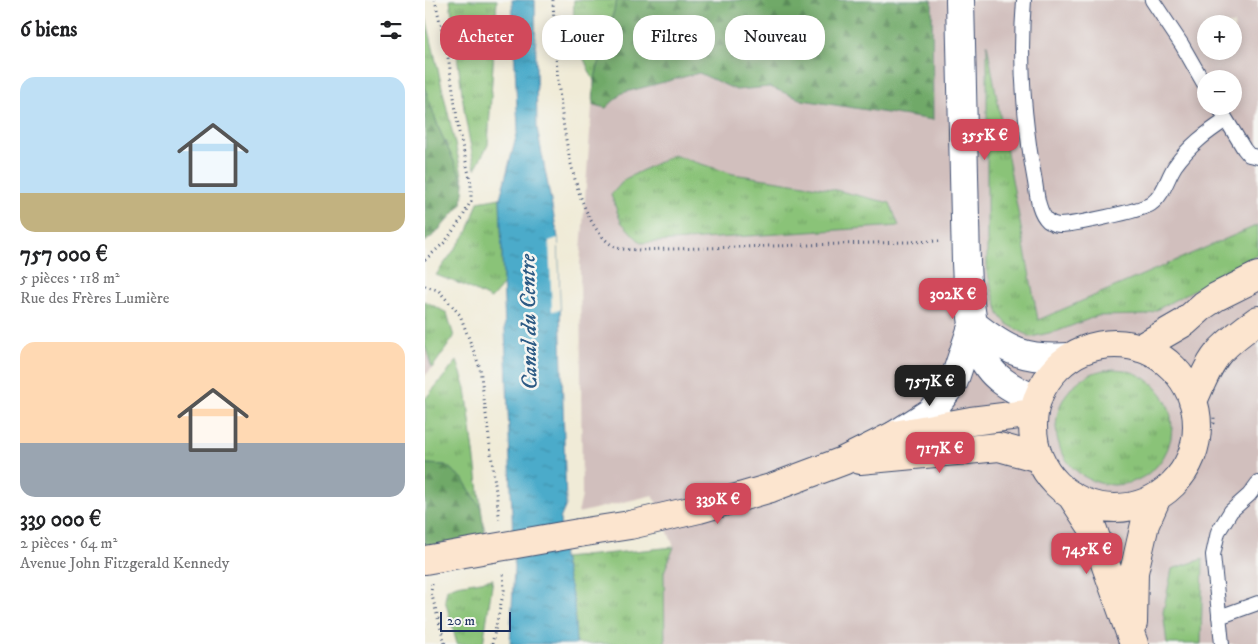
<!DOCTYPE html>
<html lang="fr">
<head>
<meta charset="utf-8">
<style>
  body { margin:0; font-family:"IM FELL DW Pica",serif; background:#f2f2f2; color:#202124; height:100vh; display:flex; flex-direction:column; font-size:19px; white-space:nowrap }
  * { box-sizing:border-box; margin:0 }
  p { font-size:16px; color:#757577 }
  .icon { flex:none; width:28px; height:28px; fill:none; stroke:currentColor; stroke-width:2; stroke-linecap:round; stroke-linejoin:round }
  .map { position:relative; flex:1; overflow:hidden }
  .side { display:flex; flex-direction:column; background:#fff; width:425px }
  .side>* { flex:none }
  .top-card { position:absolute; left:15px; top:15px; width:475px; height:45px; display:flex; gap:10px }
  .controls { position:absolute; left:772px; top:15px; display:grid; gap:10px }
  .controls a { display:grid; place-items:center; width:45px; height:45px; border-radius:50%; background:#fff; box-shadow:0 2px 12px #0003; font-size:25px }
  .scale { position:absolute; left:15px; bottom:12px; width:71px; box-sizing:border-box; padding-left:5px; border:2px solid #1b2f5e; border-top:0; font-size:14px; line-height:18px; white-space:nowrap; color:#1b2f5e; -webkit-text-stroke:4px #f6f6f2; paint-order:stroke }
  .price { position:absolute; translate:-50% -42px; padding:0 11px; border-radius:10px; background:#d1495b; color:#fff; font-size:16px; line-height:32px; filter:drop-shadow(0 1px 2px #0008) }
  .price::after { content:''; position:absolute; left:50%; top:30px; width:15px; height:11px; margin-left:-8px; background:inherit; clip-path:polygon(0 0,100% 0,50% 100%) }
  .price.current { background:#222; color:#fff }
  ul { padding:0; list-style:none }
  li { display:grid; align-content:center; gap:10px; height:265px; padding:0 20px }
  li span { display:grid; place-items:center; height:155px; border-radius:15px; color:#555 }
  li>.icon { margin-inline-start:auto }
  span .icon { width:90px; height:90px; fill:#fffc; stroke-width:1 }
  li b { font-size:21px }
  h2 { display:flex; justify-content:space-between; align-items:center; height:60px; padding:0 20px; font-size:21px }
  .chip { padding:0 18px; border-radius:20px; background:#fff; box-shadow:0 2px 12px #0003; font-size:18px; line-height:45px }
  .chip.current { background:#d1495b; color:#fff }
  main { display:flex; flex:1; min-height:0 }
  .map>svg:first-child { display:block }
  .industrial { fill:#d1bfbd; fill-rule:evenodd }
  .grass { fill:url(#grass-tufts); stroke:#52796b }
  .forest { fill:url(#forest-firs); stroke:#456c63 }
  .water { fill:url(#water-ripples); stroke:#336d94 }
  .pier { fill:#f0ebd7 }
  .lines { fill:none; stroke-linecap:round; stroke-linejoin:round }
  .lane-casing { stroke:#3b4b70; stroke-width:16 }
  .street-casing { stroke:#3b4b70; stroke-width:30 }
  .secondary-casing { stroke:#3b4b70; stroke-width:30 }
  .path { stroke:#3b4b70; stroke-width:3; stroke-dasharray:1 4; stroke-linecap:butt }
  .lane { stroke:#fff; stroke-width:14 }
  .street { stroke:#fff; stroke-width:28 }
  .secondary { stroke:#fce5cf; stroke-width:28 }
  .secondary-bridge-casing { stroke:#3b4b70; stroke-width:30; stroke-linecap:butt }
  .secondary-bridge { stroke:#fce5cf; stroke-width:28 }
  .labels { text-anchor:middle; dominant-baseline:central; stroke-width:5; stroke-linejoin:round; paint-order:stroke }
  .water-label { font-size:22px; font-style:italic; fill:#2c5a84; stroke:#f6f6f2 }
</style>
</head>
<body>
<main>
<section class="side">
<h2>6 biens<svg class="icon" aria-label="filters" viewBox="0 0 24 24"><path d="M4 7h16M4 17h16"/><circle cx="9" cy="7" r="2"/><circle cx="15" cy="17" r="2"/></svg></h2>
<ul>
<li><span style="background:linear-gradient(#bfe0f5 75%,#c2b280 0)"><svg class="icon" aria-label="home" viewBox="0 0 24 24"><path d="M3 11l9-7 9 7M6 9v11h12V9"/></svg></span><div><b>757 000 €</b><p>5 pièces · 118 m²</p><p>Rue des Frères Lumière</p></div></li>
<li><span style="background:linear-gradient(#ffd9b3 65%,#9aa5b1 0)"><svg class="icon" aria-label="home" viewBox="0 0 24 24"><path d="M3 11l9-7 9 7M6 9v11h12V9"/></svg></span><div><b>339 000 €</b><p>2 pièces · 64 m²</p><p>Avenue John Fitzgerald Kennedy</p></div></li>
</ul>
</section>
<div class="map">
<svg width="833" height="644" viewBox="0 0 833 644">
  <defs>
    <pattern id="grass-tufts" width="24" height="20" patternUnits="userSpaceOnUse" patternTransform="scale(1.25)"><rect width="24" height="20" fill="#8ac378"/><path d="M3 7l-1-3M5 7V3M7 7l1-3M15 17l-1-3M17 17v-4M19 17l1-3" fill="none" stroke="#709f66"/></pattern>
    <pattern id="forest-firs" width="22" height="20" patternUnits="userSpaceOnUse" patternTransform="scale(1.25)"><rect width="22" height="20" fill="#6fa968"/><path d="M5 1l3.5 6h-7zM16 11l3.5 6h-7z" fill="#5a8a59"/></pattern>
    <pattern id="water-ripples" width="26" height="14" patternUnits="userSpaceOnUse" patternTransform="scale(1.25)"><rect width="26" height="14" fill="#4babca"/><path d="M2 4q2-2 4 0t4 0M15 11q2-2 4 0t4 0" fill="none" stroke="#3e8ca7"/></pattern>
  </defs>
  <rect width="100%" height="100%" fill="#f6f6f2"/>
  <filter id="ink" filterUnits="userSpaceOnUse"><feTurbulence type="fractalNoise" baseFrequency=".02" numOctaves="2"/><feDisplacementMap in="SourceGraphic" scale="10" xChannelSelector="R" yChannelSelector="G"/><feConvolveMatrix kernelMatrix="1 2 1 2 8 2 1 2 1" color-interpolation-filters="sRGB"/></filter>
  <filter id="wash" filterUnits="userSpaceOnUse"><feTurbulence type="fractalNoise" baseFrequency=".0096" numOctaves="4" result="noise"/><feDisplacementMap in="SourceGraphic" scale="20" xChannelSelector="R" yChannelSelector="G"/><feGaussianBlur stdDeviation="1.12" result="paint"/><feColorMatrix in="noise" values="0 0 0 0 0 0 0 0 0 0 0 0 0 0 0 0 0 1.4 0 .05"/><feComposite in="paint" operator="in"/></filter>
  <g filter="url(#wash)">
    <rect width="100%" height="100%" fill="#f0ebd7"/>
    <!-- industrial -->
    <path class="industrial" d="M496,0H833V644H240L239,572L249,547L228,495L153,513L157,496L155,264L169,81ZM781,24H809V51H781ZM781,79H809V106H781Z
      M0,345L7,368L0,376Z"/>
    <!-- grass -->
    <path class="grass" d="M25,0H72L63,145L50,169L40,116Z
      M149,0H192L169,81L148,35Z
      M0,13L39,183L14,129L0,89Z
      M562,44L613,320L833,225V255L722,315L672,316L633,331L606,337L582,324L574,314L562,271Z
      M248,155L308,174L406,189L465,203L474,226L216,243L196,222L186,195L200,179Z
      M75,198L78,285L66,299L38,285L11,275L43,231L53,202Z
      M0,301L22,313L29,337L7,368L0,345Z
      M32,361L41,388L56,508L37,478L20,465L0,464V399Z
      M631 427a58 58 0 1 1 116 0a58 58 0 1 1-116 0Z
      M249,547L239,572L240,644H151L149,603L138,558Z
      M778,559L776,644H742L738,612L747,569Z
      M68,579L58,644H32L20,600L22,589L32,585Z"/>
    <!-- forest -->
    <path class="forest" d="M192,0H507L508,120L377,100L345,87L311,90L274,73L197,93L181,108L168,105L169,81Z
      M0,89L14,129L39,183L37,204L11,233L0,242Z
      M0,464L20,465L37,478L56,508L60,534L0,548Z"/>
    <!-- water -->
    <path class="water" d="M87,0H110L112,128L133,238L141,505L135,519L138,558L149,603L151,644H85L89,568L75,198L93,130Z"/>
    <!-- pier -->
    <path class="pier" d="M133,238L135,310L127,311L124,241Z"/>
  </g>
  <g filter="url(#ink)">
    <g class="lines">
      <!-- lane casing -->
      <g class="lane-casing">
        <path id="lane" d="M599,0C594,60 599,122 610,182C612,194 613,212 623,221C626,223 630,225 634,225C648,225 715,211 726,204C739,195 742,178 750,166C764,146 781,133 801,120
          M727,0L757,45L781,87
          M793,106L819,149L824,155L833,157
          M794,617L833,603
          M797,644L788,555L793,532L806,511L824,495L833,483"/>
      </g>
      <!-- street casing -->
      <g class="street-casing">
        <path id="street" d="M612,400C589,390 563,377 555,351C552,342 550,333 548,324C583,352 600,360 645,357
          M470,435L506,412L529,381L548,324L542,283L541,263L535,0"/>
      </g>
      <!-- secondary casing -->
      <g class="secondary-casing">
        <path id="secondary" d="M608 426a82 82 0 1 1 164 0a82 82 0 1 1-164 0Z
          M715,348L760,322L779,305L791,297L833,276
          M768,401C776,384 783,364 796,350C807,339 820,329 833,320
          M435,460L574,447L614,458
          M646,495L667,527L709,644
          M154,533L205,525L274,509L346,488L418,461L470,435L546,421L609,413
          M0,560L68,548
          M708,623L709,572L720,524L732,497"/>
      </g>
      <!-- path -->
      <path class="path" d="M128,0C130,55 137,218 190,247C195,250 206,249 212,250L515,241
        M0,260L20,242L37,218L46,201V183L34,132L24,62L10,0
        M0,286L13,290L35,315L55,368L75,523
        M768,452L789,423V416
        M7,584L6,592L20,644
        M67,644L79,590L78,571"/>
      <!-- lane -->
      <use href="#lane" class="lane"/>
      <!-- street -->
      <use href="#street" class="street"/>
      <!-- secondary -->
      <use href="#secondary" class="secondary"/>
      <!-- secondary-bridge casing -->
      <g class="secondary-bridge-casing">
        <path id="secondary-bridge" d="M68,548L154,533"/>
      </g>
      <!-- secondary-bridge -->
      <use href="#secondary-bridge" class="secondary-bridge"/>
    </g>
  </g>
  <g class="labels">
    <!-- water labels -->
    <g class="water-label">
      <text transform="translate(104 322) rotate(-91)">Canal du Centre</text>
    </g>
  </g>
</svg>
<div class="controls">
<a>+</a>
<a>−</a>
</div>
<div class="scale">20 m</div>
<b class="price" style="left:560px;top:161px">355K €</b>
<b class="price" style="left:528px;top:320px">302K €</b>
<b class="price current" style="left:505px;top:407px">757K €</b>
<b class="price" style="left:515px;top:474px">717K €</b>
<b class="price" style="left:293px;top:525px">339K €</b>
<b class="price" style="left:662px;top:575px">745K €</b>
<div class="top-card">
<a class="chip current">Acheter</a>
<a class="chip">Louer</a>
<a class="chip">Filtres</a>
<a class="chip">Nouveau</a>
</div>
</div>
</main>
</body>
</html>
